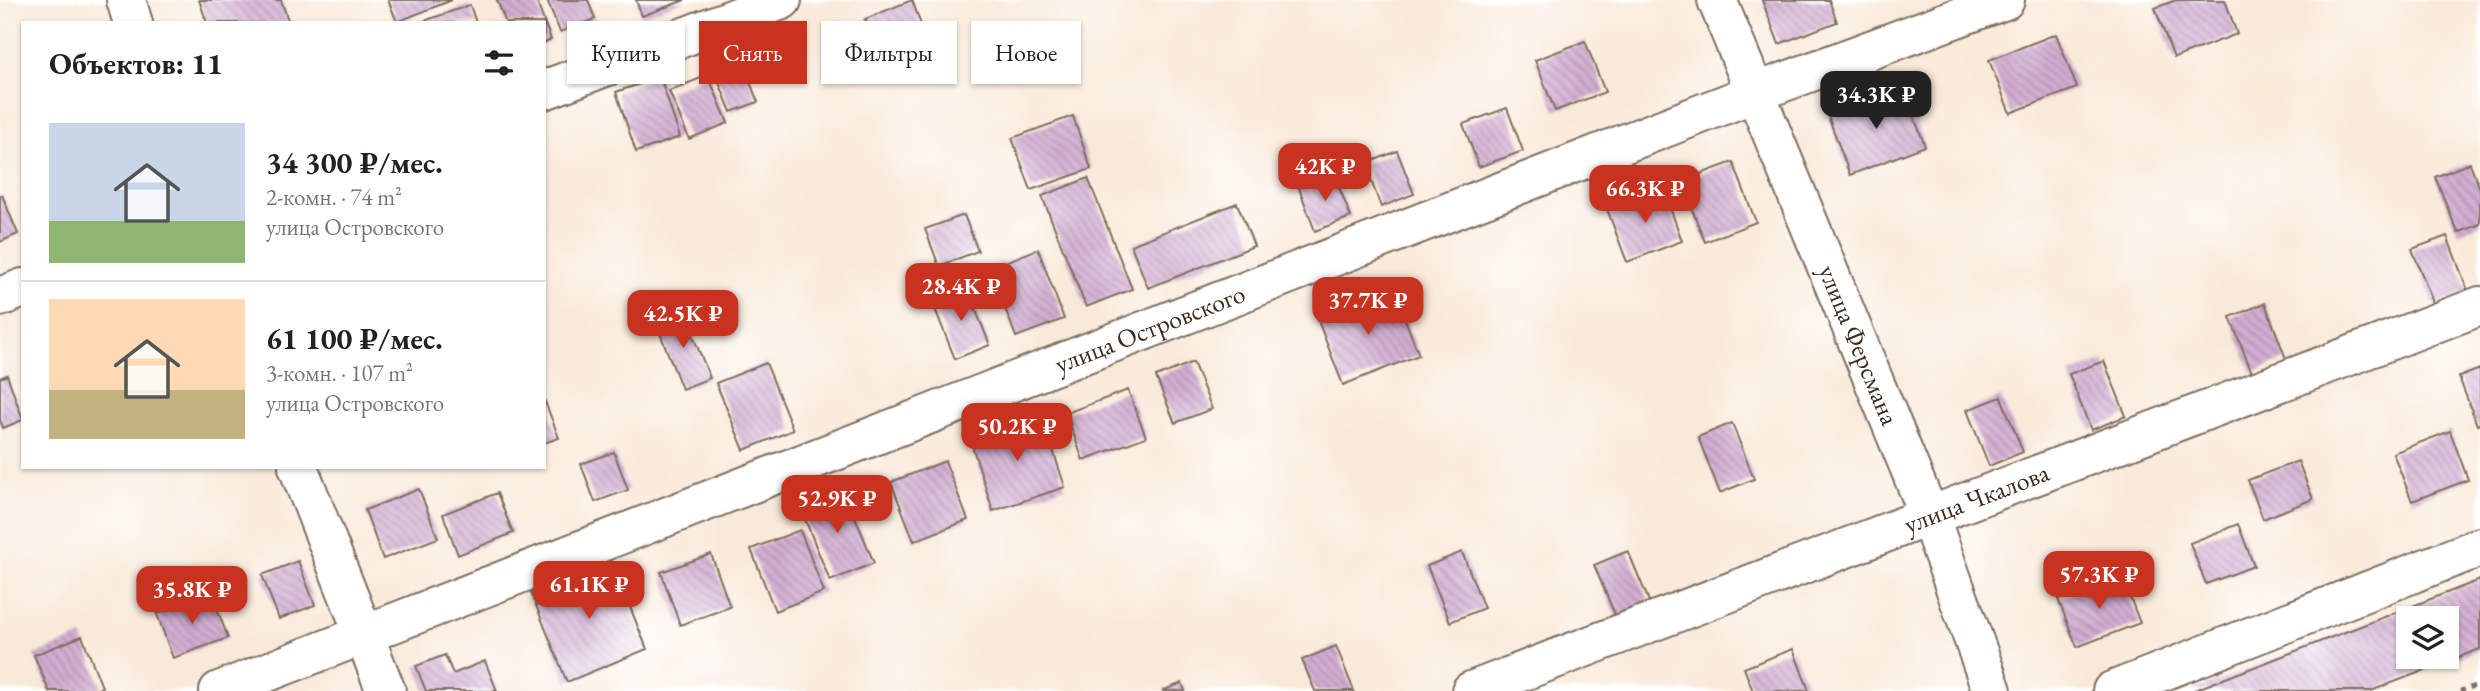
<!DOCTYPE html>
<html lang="ru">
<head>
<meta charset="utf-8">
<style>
  body { margin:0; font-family:"EB Garamond",serif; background:#f2f2f2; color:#202124; height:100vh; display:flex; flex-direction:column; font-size:26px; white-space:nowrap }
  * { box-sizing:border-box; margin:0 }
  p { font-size:23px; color:#757577 }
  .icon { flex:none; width:38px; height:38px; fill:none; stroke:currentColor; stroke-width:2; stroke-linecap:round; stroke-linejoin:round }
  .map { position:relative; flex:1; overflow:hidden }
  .drawer { position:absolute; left:21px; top:21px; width:525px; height:448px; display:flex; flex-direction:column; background:#fff; border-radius:0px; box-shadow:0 2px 5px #0004 }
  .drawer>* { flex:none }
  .hud { position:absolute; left:567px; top:21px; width:665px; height:63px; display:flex; gap:14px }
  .buttons { position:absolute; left:2396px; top:606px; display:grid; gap:14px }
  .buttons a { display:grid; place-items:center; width:63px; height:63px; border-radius:0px; background:#fff; box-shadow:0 2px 5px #0004; font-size:35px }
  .price { position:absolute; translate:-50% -60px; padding:0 16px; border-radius:14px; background:#c8321e; color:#fff; font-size:23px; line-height:46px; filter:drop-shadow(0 2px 4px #0008) }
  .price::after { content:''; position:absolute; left:50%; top:42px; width:21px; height:16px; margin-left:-10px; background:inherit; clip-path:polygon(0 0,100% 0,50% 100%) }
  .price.on { background:#222; color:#fff }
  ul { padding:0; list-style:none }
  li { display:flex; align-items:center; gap:21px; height:175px; padding:0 28px }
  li+li { border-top:2px solid #e0e0e0 }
  li span { display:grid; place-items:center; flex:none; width:196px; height:140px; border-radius:0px; color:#555 }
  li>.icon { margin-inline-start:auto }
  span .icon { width:84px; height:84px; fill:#fffc; stroke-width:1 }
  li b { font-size:30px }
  h2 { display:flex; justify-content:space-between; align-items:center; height:84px; padding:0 28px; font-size:30px }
  .chip { padding:0 24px; border-radius:0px; background:#fff; box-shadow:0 2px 5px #0004; font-size:24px; line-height:63px }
  .chip.on { background:#c8321e; color:#fff }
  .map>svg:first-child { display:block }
  .building { fill:url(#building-back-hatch); fill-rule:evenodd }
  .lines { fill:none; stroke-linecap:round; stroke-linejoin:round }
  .minor-casing { stroke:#7e6d5f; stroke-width:42 }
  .path { stroke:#7e6d5f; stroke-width:4.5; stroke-dasharray:5 5; stroke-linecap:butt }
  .minor { stroke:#fff; stroke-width:38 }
  .labels { text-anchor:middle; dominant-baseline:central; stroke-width:7; stroke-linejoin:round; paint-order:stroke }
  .street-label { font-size:26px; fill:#3b2a1e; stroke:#fff }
</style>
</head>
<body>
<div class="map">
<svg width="2480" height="691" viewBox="0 0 2480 691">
  <defs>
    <pattern id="building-back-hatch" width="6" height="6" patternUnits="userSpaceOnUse" patternTransform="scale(1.75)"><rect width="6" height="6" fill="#d2aed2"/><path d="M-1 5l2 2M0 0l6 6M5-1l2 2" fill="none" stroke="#ac8eaa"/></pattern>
  </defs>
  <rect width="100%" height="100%" fill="#fff"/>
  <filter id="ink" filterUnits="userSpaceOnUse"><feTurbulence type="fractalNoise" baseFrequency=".0143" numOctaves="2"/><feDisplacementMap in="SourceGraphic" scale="14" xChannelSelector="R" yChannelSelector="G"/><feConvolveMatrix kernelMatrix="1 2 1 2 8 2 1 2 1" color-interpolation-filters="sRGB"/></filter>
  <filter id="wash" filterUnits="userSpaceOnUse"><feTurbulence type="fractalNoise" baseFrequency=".00686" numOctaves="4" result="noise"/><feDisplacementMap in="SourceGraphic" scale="28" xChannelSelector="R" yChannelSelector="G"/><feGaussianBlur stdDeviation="1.57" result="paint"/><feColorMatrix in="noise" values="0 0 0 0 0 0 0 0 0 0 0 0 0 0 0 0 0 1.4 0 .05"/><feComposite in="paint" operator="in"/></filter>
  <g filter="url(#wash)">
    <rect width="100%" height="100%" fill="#f9e9d8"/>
    <g id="blocks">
      <!-- building -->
      <path class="building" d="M199,0H281L289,23H207Z
        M388,0H452L397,22Z
        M497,0H536L551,40L544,43V23H506Z
        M547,0H588L595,19L560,32Z
        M636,0H685L642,16Z
        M912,0L931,52L884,70L865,19Z
        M1762,0H1829L1837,22L1779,44Z
        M2176,0H2225L2237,34L2174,58L2155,8Z
        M470,5L476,23H421V22Z
        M2056,34L2077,88L2010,113L1989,60Z
        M1585,41L1605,92L1555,111L1535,60Z
        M743,65L758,102L731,112L716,75Z
        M708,75L728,123L689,139L669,91Z
        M660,77L680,137L636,152L616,92Z
        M1903,87L1925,146L1850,175L1828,116Z
        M1507,108L1523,151L1479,167L1463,124Z
        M1073,116L1091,169L1031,190L1012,138Z
        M1397,151L1414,194L1381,207L1365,164Z
        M1733,162L1756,222L1705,242L1681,181Z
        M2470,163L2480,189V224L2458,233L2435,177Z
        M1334,175L1351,217L1315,231L1299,188Z
        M1088,178L1132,289L1086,307L1042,196Z
        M1663,188L1682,241L1627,262L1607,209Z
        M2,195L18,234L0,242V196Z
        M1237,203L1254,246L1148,288L1131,245Z
        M964,215L978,251L939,266L925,229Z
        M2447,236L2468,291L2434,305L2412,249Z
        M1038,249L1064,319L1016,337L990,268Z
        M966,286L990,345L955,359L932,301Z
        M1393,289L1419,355L1343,385L1317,318Z
        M2265,303L2286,359L2252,373L2230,317Z
        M683,311L710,378L682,389L656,323Z
        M2104,361L2126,416L2091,430L2069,374Z
        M1193,362L1212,409L1175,423L1156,377Z
        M766,363L793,430L744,450L716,383Z
        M2480,369V424L2477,425L2459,377Z
        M7,375L23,420L3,428L0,420V378Z
        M1128,390L1146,437L1083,460L1066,413Z
        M2001,397L2023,452L1989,466L1967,410Z
        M544,399L559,438L544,443Z
        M1042,416L1065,487L993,511L970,439Z
        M1732,423L1754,479L1720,493L1698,437Z
        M2450,431L2468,480L2412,501L2393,453Z
        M614,452L628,490L595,502L581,464Z
        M945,461L968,520L914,541L891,482Z
        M2298,461L2313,499L2263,519L2248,480Z
        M419,489L438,538L383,559L365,510Z
        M844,490L874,563L830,581L800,507Z
        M497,493L513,533L458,555L443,514Z
        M2238,524L2254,566L2206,584L2190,543Z
        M800,530L824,592L775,611L751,549Z
        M1628,551L1651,606L1617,620L1594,565Z
        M1462,552L1484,608L1450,622L1427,566Z
        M711,554L730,607L680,625L661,572Z
        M611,560L647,649L567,682L531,593Z
        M298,561L315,605L279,619L262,575Z
        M2121,575L2140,623L2077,647L2058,599Z
        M2480,580V649L2371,691H2192ZM2408,618H2446V656H2408Z
        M211,593L228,638L173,658L157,614Z
        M82,636L102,687L93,691H49L34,655Z
        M1336,646L1354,691H1315L1302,660Z
        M1793,649L1809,691H1753L1744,668Z
        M445,655L453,674L485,661L497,691H426L416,666Z
        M1182,683L1185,691H1162Z"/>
    </g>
  </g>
  <g filter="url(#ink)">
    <use href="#blocks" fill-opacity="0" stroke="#7e6d5f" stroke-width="2"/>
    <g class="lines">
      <!-- minor casing -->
      <g class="minor-casing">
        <g id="minor">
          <path d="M126,0L133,23"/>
          <path id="s1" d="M1717,0L1929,515L1992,691"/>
          <path d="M544,90L782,0"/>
          <path d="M0,297L23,288"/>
          <path d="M298,467L386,691"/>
          <path id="s2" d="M219,691L1757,92L2005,0"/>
          <path id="s3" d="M1471,691L2480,306"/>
          <path d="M2112,691L2480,547"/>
        </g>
      </g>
      <!-- path -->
      <path class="path" d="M2460,691L2480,684"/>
      <!-- minor -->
      <use href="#minor" class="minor"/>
    </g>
  </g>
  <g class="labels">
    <!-- street labels -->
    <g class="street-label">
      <text stroke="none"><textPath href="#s2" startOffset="999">улица Островского</textPath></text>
      <text stroke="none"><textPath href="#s1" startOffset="373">улица Ферсмана</textPath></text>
      <text stroke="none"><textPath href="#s3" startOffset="541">улица Чкалова</textPath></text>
    </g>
  </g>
</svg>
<div class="buttons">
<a><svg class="icon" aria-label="layers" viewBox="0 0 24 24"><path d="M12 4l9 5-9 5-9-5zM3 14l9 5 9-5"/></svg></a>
</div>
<b class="price on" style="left:1876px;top:131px">34.3K ₽</b>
<b class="price" style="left:1325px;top:203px">42K ₽</b>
<b class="price" style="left:1645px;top:225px">66.3K ₽</b>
<b class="price" style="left:961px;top:323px">28.4K ₽</b>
<b class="price" style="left:1368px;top:337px">37.7K ₽</b>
<b class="price" style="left:683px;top:350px">42.5K ₽</b>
<b class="price" style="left:1017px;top:463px">50.2K ₽</b>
<b class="price" style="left:837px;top:535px">52.9K ₽</b>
<b class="price" style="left:2099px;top:611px">57.3K ₽</b>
<b class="price" style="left:589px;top:621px">61.1K ₽</b>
<b class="price" style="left:192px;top:626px">35.8K ₽</b>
<div class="hud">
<a class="chip">Купить</a>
<a class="chip on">Снять</a>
<a class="chip">Фильтры</a>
<a class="chip">Новое</a>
</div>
<section class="drawer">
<h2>Объектов: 11<svg class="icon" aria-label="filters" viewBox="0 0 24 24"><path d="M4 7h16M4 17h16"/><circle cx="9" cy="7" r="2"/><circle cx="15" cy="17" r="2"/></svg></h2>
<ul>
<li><span style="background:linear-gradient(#c9d6e8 70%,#8fb573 0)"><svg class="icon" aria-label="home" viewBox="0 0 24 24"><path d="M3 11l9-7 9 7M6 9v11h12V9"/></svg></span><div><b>34 300 ₽/мес.</b><p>2-комн. · 74 m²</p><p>улица Островского</p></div></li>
<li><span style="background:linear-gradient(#ffd9b3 65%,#c2b280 0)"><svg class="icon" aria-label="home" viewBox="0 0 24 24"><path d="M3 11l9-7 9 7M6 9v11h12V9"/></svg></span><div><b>61 100 ₽/мес.</b><p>3-комн. · 107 m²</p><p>улица Островского</p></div></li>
</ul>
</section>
</div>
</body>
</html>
